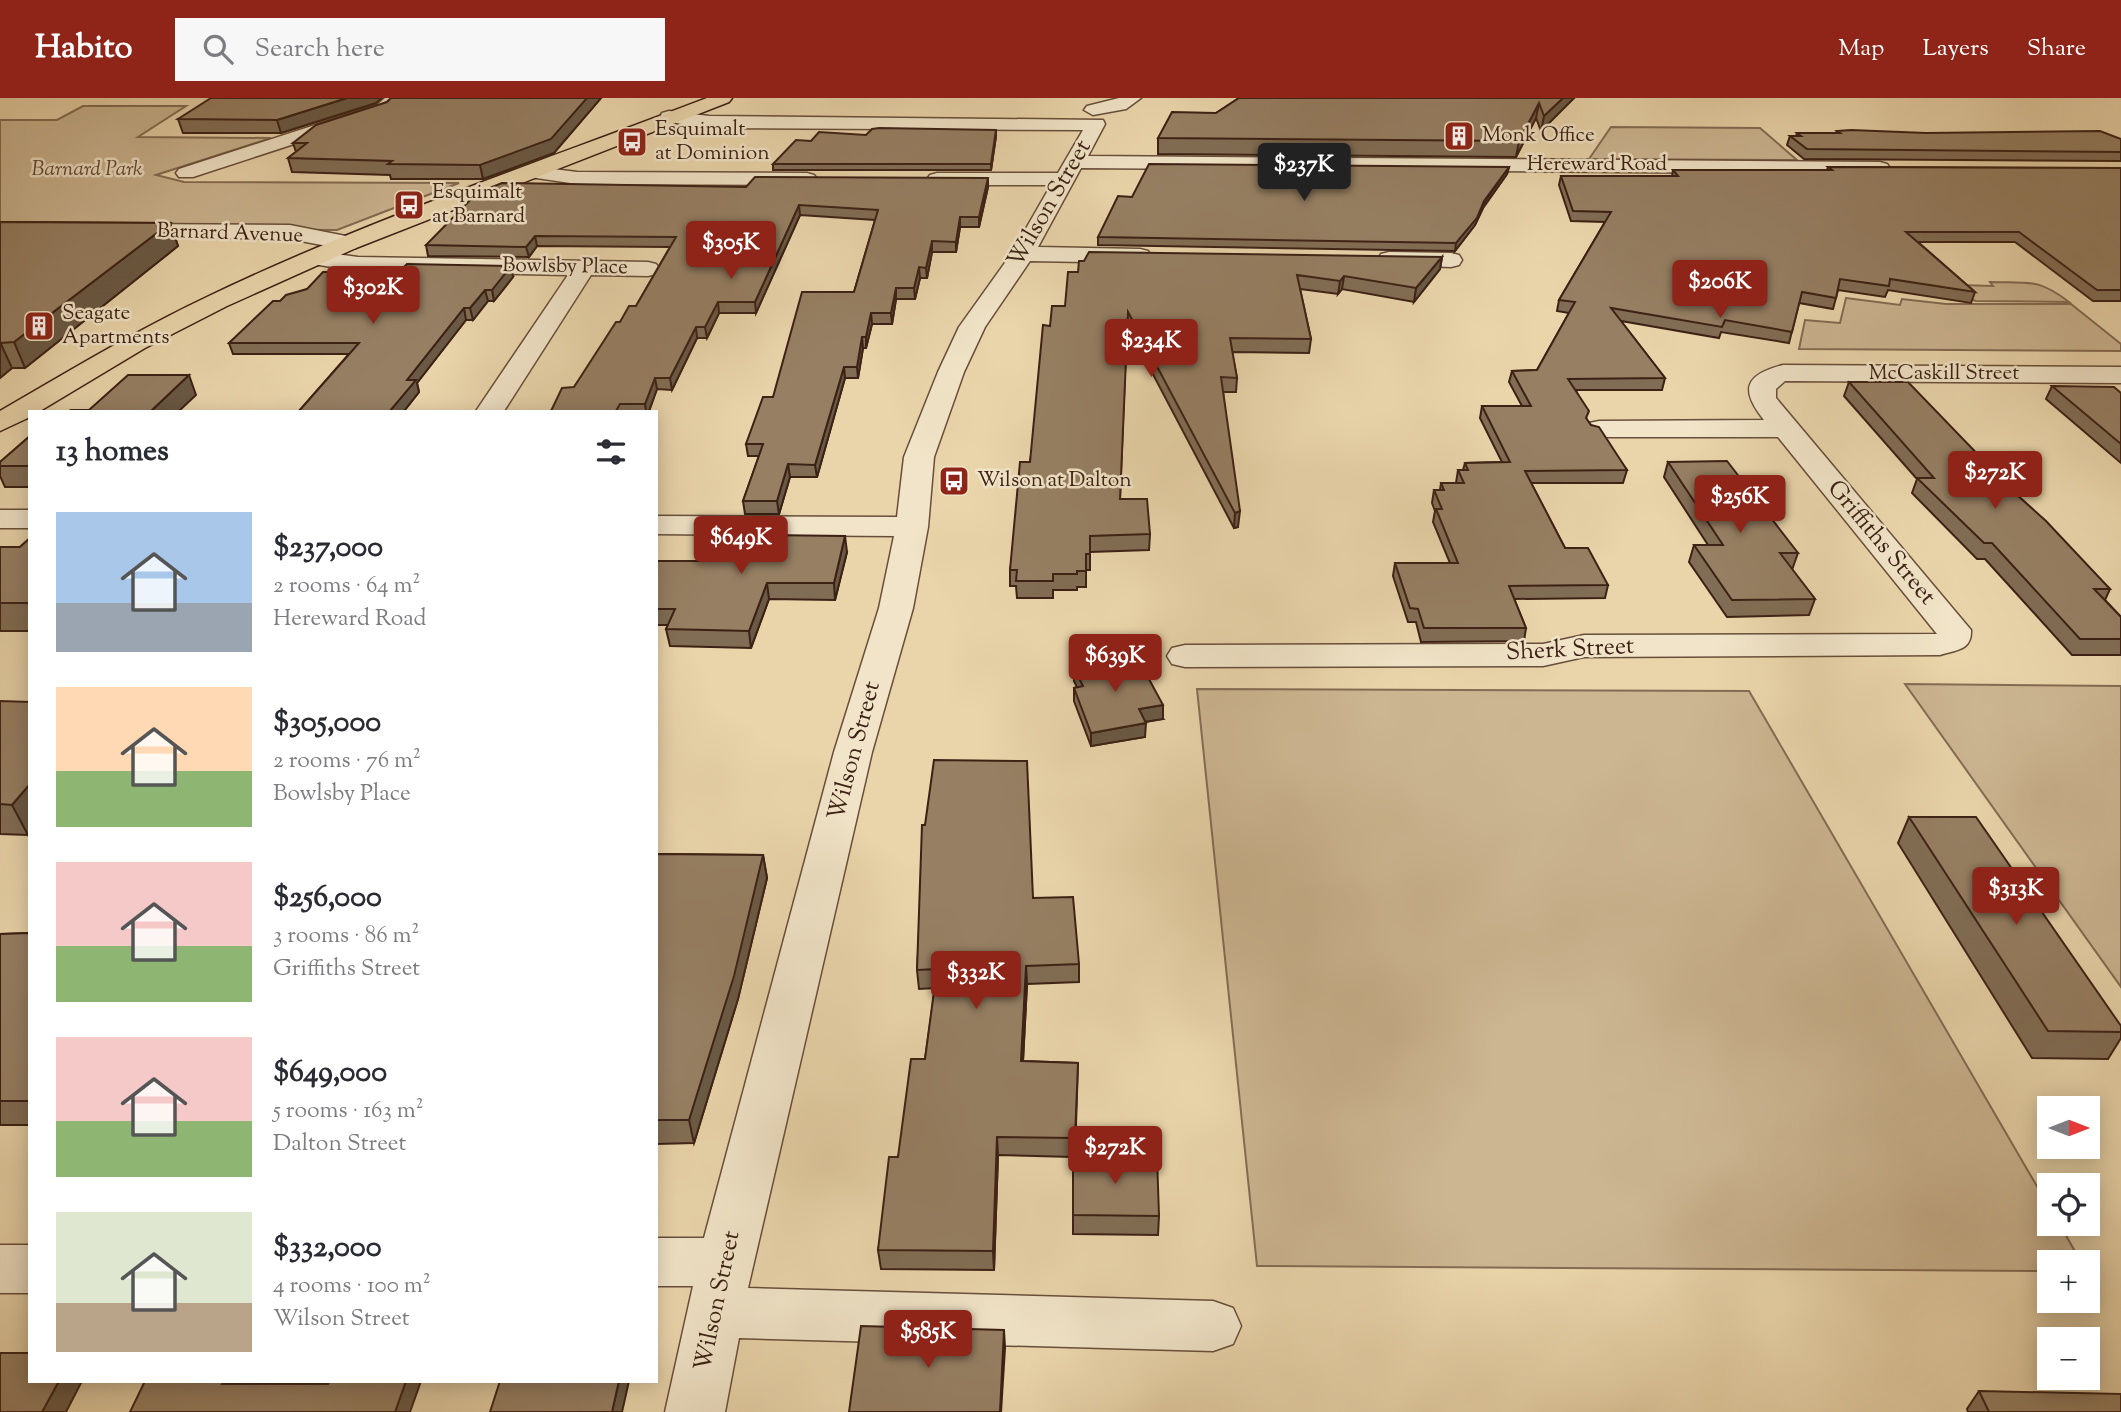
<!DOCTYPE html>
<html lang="en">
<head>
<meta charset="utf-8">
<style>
  body { margin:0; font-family:"Sorts Mill Goudy",serif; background:#f7f7f7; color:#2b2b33; height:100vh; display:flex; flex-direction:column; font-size:26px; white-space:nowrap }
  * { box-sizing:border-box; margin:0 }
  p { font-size:23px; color:#7c7c81 }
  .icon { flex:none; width:38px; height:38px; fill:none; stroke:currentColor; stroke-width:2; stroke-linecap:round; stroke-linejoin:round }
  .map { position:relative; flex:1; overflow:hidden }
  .details { position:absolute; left:28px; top:312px; width:630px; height:973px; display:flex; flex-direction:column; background:#fff; border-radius:0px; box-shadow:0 4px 18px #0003 }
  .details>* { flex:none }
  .needle { width:46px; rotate:90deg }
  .buttons { position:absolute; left:2037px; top:998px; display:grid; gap:14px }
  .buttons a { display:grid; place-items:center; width:63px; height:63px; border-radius:0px; background:#fff; box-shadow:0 4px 18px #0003; font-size:35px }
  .price { position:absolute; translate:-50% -60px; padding:0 16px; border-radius:7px; background:#8f2418; color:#fff; font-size:23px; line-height:46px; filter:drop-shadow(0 2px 4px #0008) }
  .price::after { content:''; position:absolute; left:50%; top:42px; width:21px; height:16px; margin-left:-10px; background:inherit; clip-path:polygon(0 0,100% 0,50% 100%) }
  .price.current { background:#222; color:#fff }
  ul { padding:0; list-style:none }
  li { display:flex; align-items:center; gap:21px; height:175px; padding:0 28px }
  li span { display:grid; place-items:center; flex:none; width:196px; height:140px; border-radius:0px; color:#555 }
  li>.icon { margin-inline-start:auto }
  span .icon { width:84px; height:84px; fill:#fffc; stroke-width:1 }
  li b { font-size:30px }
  h2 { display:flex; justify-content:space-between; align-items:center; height:84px; padding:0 28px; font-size:30px }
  header { display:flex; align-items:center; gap:42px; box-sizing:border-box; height:98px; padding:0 35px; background:#8f2418; color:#fff }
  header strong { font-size:33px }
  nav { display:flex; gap:38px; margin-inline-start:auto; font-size:24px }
  .search { width:490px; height:63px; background:#f7f7f7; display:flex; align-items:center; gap:18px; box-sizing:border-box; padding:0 24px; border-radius:0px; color:#7c7c81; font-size:26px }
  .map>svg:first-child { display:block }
  .green { fill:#ccb692; stroke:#846c54; stroke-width:2 }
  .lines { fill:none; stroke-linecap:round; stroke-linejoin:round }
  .minor-casing { stroke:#684e3a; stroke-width:3 }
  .major-casing { stroke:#3c2115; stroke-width:3 }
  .minor { fill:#f1e4c8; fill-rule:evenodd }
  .major { fill:#ead5ab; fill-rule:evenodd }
  .wall { fill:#816d55; stroke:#3c2115; stroke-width:2 }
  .shaded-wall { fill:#695945; stroke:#3c2115; stroke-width:2 }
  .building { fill:#967f63; stroke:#3c2115; stroke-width:2 }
  .labels { text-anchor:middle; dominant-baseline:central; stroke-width:5; stroke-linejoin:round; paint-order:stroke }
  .far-poi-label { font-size:21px; fill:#3c2115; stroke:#f1e4c8; text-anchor:start }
  .far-street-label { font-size:21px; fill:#3c2115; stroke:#f1e4c8 }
  .far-park-label { font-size:21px; font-style:italic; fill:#604634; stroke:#f1e4c8 }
  .street-label { font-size:24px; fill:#3c2115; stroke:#f1e4c8 }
</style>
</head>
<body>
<header>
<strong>Habito</strong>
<div class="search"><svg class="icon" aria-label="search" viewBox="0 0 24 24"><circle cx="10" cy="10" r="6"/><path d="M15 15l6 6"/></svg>Search here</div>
<nav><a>Map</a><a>Layers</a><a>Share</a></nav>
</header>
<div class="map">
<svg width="2121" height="1314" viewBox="0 0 2121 1314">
  <rect width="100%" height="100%" fill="#ead5ab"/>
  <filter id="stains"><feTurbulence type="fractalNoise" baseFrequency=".00286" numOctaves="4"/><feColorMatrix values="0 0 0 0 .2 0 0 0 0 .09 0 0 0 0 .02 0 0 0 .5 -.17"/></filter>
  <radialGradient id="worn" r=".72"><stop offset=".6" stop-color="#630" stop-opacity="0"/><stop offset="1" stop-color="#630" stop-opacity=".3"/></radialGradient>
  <!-- green -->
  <path class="green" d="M83,8H186L138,39L271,40L156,77L184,84L459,85L337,132L0,130V22H57Z
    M1611,29L1760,30L1797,62L1589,61Z
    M1990,184C2029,185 2038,180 2069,204L1976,203L1957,198L1960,187L1993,188Z
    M1846,200L1900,207L1902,201L1946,206H2071L2121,246V253L1799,251L1805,222L1840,225Z
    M1905,586L2121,588V889Z
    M1197,591L1749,593L2049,1109V1125H2059L2081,1164H2049V1173L1257,1168Z"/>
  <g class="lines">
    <!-- minor casing -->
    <g class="minor-casing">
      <path id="minor" d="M385,0H405L389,15L193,79H179L176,75L179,71L377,7Z
        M1119,0H1141L1126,11L1093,17L1084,12L1087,8Z
        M669,13L709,18L1103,22L1105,26L1088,58L1880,64L1887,66L1890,70L1887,74L1880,76L1081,70L1038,149L1140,151L1148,153L1151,158L1148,163L1140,165L1030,163L985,229L964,274L934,359L928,429L913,510L872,654L748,1190L1213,1203L1233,1210L1241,1228L1233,1246L1213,1253L739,1240L725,1314H665L693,1188H656V1140H704L834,654L879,510L894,438L656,436V418L897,419L904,359L938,274L959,229L1012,155L1051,87H937L930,85L927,81L930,77L937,75H1058L1083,32L709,30L662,23L660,19L662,15Z
        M530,68L577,74L807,75L814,77L817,81L814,85L807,87L577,86L523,78L520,74L523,70Z
        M123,126L290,127L356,140L359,145L356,150L348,152L290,141L115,138L112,133L115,128Z
        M314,153L358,159L648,164L656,166L660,171L656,176L648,178L591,177L504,313H476L568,177L358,173L306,165L303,160L306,155Z
        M1389,154L1451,155L1459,157L1462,162L1459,167L1451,169L1381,166L1378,161L1381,156Z
        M1783,267L2121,269V285L1785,283L1776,291V300L1971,532C1972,552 1957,552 1940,557L1584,559L1543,568L1185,569L1172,566L1167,558L1172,550L1185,547L1543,546L1584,537L1937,536L1778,339H1599L1589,337L1585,331L1589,325L1599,323L1764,322C1740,292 1744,277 1783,267Z
        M0,412H30V430H0Z
        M0,1147H30V1195H0Z"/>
    </g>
    <!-- major casing -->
    <g class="major-casing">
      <path id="major" d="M707,0H732L729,4L356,150L227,208L145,250L40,313H30V319L0,333V313C69,273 137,232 209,198C370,121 540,64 707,0Z"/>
    </g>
    <!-- minor -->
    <use href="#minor" class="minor"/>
    <!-- major -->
    <use href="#major" class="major"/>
  </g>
  <!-- wall -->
  <path class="wall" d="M391,0H601L554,55L483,81H391L390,77L292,74L288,60L296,54L293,45L387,4Z
    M1239,0H1574L1541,33L1536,20L1516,59L1158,56V40L1216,15Z
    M376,5L281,35H183L178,21Z
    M1837,33L2121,41V63L1804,61L1787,47L1790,38H1796L1797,35H1836Z
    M866,37L996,38L991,72H773V66L811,43Z
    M1509,69L1507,76L1483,110L1475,127L1455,153L1098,147V139L1132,99Z
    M1828,69L2121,70V203H2093L2015,144H1918L1975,194L1971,205L1888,192L1885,199L1838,192L1833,211L1799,205L1789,245L1721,234L1719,240L1621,223L1665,280L1662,292H1576L1587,322L1627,372L1623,385H1531L1565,450L1608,487L1605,500L1514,501L1526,530L1524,543L1421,544L1416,524H1408L1393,478L1395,465H1450L1433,424L1435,413L1432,405L1434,392H1440L1441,385H1456L1458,372H1463L1465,365L1502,364L1480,320L1482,308H1522L1509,284L1512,273L1537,272L1569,215L1557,213L1559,202L1605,124L1571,123L1559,87L1561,78H1672L1673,72H1827Z
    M746,89H988L979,129H960L956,154H932L927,180H920L915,201H896L892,226H872L866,250H863L858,280H845L817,379H790L779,416H745L743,403L759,358H748L746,346L773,299L854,194L875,122L800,117L756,215H719L707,240H697L672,292L657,291L649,313H551L574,289L620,224L636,208L670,149L537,148L529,159L428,158L426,147Z
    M0,124L170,125L178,148L25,270H12L0,280Z
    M1442,159L1440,171L1414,204L1342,191L1338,196L1300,191L1311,241L1309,255L1232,254L1237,280L1236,294H1223L1238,429L1234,430L1127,227L1120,401L1150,436L1149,452L1090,454V472H1086V489H1077V492H1053V500H1017L1016,488H1010V472L1030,364L1050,228L1065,208Z
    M513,179L494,203H488L473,222H466L417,285L419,294L404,313H299L349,256H233L229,245L280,203L307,191Z
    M1849,284L1990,369L1989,372L2110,491L2105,502L2121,519V557H2072L1985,461H1977L1912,395L1917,381L1844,298Z
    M2052,288L2121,295V365L2046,301Z
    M30,338V389H5L0,378V364Z
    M1668,364L1798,455L1792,472L1815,501L1809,517L1727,519L1689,464L1694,447H1708L1664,379Z
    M770,424L772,437L847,454L835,502L769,501L751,550L670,548L666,531L668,527H656V463H705L730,437Z
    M30,440V533H0V449H20Z
    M1074,570L1163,621L1145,624V639L1091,648L1074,603V590L1077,589L1074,583Z
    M0,603L28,737L0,736Z
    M1909,719L2121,928V940L2108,961L2032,960L1898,745Z
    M925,727L1033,800L1079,866V884L1027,886L1023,963L1078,965L1075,1058L1159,1118L1158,1137L1073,1136V1059L998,1057L994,1172L881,1171L878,1152L898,1059L925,961L935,890L919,891L917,872Z
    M656,756L763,757L767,780L738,901L694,1045L656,1046Z
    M30,835V1027H0V836Z
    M1979,1293L2121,1314H1968L1967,1311Z"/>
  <!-- shaded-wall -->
  <path class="shaded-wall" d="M347,0H382L376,5L281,35L277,22Z
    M587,0H601L554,55L483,81L480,67Z
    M1563,0H1574L1541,33L1544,18Z
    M1539,5L1536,20L1516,59L1519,43Z
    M996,32V38L991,72V66Z
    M1509,69L1507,76L1483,110L1475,127L1455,153L1456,145Z
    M988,80V89L979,129V119Z
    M799,107L800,117L756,215L755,204Z
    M960,119V129L956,154V144Z
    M170,125L178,148L25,270L14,244Z
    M535,138L537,148L529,159L526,149Z
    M932,143V154L927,180L926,170Z
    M1442,159L1440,171L1414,204L1416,190Z
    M511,168L513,179L494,203L492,192Z
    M919,169L920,180L915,201L914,190Z
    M1344,178L1342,191L1338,196L1340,183Z
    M896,190V201L892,226L891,215Z
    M485,192L488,203L473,222L470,210Z
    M718,204L719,215L707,240L705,229Z
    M464,210L466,222L417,285L419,294L404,313H390L407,282Z
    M871,215L872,226L866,250V239Z
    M696,229L697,240L672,292L670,280Z
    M862,239L863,250L858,280L857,269Z
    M0,244L12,270L0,280Z
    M844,269L845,280L817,379L815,367Z
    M189,277L196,297L179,313H151Z
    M655,280L657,291L649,313H646L645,306Z
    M788,366L790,379L779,416L777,403Z
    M1240,413L1238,429L1234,430L1235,415Z
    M770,424L772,440L766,437Z
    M845,438L847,454L835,502L834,485Z
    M767,485L769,501L751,550L749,533Z
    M1163,607V621L1138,625L1139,611Z
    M1146,625L1145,639L1091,648V635Z
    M30,686V735L28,737L12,707Z
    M763,757L767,780L738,901L694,1045L689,1022Z
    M1026,868L1027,886L1022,982L1021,963Z
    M997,1039L998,1057L994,1172L993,1153Z
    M1004,1232L1005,1250L1001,1314H1000Z
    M59,1283H82L66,1314H42Z
    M224,1283H232L238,1293L222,1286Z
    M406,1283H421L410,1314H395Z
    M619,1283H629L622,1314H612Z"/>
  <!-- building -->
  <path class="building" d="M211,0H347L277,22L178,21Z
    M391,0H587L551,41L480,67L388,66L392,63L288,60L307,45H293L316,27L387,4Z
    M1239,0H1563L1544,18L1539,5L1519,43L1158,40L1172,14L1216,15Z
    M879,30L996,32L991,66H773L796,42L811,43L819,34L866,37L872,31Z
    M1851,32L1926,35L2100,33L2121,41V54L1807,51L1790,38H1801L1797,35H1840L1837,33Z
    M1149,66L1509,69L1484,103L1477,120L1456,145L1098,139L1118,98L1132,99Z
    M1828,69L2121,70V192H2097L2019,134H1906L1975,194L1890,181L1889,188L1840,181L1836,200L1802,194L1792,234L1725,222L1722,229L1611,210L1665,280L1568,281L1589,313L1586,320L1591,327L1599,329L1627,372L1525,373L1565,450H1588L1608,487L1509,488L1526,530H1424L1418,511L1410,510L1395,465H1458L1436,411H1442L1434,392H1444L1441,385H1464L1458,372H1468L1465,365L1510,364L1482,308H1531L1512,273L1537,272L1575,204L1559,202L1611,114L1573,113L1561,78H1678L1673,72H1832Z
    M755,79L988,80L979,119H960L956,144L932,143L926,170L919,169L914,190H896L891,215H871L866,239H862L857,269H844L815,367L788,366L777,403H743L763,346H746L763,299H773L802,194H854L878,112L799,107L755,204H718L705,229H696L670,280H655L645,306H620L616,313H551L562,290L574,289L616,224H620L629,208H636L676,139L535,138L526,149L426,147L477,95L502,85L746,89Z
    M0,124L170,125L14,244L0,245Z
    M1089,154L1442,159L1416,190L1344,178L1340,183L1297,177L1311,241L1230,240L1237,280L1221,279L1240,413L1235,415L1128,214L1120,401H1147L1150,436L1090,438V456H1086V473H1077V476H1053V483H1016L1017,472H1010L1020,364H1030L1043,227L1050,228L1052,208H1065L1068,174H1078L1079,163H1084Z
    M407,166L511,168L492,192H485L470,210H464L407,282H416L390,313H299L359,245H229L273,203H280L286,197L307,191L323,174H399Z
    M128,277H189L151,313H69L71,312H89Z
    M1849,284H1908L1990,369H1986L2046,423L2110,491H2094L2121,519V541H2080L1992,445H1984L1917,380H1934Z
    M2052,288L2114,289L2121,295V346Z
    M30,338V368H0V364Z
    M1727,363L1798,455H1780L1815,501L1732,502L1694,447H1723L1668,364Z
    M735,423L770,424L766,437L845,438L834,485H767L749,533L666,531L675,511H656V463H705L715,437H730Z
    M30,440V505H0V449H20Z
    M1137,559L1163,607L1139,611L1146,625L1091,635L1074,590L1083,588L1074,570Z
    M0,603L30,604V686L12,707L0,706Z
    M934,662L1027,663L1033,800L1073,799L1079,866L1026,868L1021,963L1078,965L1075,1040L997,1039L993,1153L878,1152L889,1059H898L911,961H925L937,871L917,872L922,727H925Z
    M1909,719H1976L2121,928V934L2048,933Z
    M656,756L763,757L734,878L689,1022H656Z
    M30,835V1003H0V836Z
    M1073,1058L1157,1059L1159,1118L1073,1117Z
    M861,1228L1004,1232L1000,1314H849Z
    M0,1255H30V1283H59L42,1314H0Z
    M145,1283H224L222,1286H328L330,1283H406L395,1314H130Z
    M500,1283H619L612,1314H490Z
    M1979,1293L2121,1296V1314H1989Z"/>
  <!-- icons -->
  <defs>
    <g id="building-square" transform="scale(1.575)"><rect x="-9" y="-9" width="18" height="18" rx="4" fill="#8f2418" stroke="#f1e4c8"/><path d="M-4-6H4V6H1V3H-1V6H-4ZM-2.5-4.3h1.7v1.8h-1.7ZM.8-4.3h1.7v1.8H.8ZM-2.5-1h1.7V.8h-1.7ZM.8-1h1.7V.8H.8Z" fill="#fff"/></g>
    <g id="bus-square" transform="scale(1.575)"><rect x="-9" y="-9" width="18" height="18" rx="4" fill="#8f2418" stroke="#f1e4c8"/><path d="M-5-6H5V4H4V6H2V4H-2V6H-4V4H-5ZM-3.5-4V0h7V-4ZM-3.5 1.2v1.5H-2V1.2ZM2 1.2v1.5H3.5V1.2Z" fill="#fff"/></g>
  </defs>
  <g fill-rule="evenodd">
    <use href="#building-square" x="1459" y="38"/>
    <use href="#bus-square" x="632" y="44"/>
    <use href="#bus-square" x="409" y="107"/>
    <use href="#building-square" x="39" y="228"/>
    <use href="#bus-square" x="954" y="383"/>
  </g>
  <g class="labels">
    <!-- far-poi labels -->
    <g class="far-poi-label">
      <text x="655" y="32">Esquimalt<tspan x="655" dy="24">at Dominion</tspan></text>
      <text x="1482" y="38">Monk Office</text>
      <text x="432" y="95">Esquimalt<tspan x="432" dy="24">at Barnard</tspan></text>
      <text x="62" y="216">Seagate<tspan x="62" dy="24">Apartments</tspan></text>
      <text x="977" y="383">Wilson at Dalton</text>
    </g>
    <!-- far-street labels -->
    <g class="far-street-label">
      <text x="1597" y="67">Hereward Road</text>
      <text transform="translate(230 136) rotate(2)">Barnard Avenue</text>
      <text transform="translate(565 169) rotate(1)">Bowlsby Place</text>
      <text x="1944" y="276">McCaskill Street</text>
    </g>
    <!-- far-park labels -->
    <g class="far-park-label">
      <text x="87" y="72">Barnard Park</text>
    </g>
    <!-- street labels -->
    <g class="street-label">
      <text transform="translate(1050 106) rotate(-60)">Wilson Street</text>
      <text transform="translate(1881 445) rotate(50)">Griffiths Street</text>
      <text transform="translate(1570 552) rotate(-3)">Sherk Street</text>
      <text transform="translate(855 653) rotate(-75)">Wilson Street</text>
      <text transform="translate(718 1203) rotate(-78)">Wilson Street</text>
    </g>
  </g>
  <rect width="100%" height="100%" filter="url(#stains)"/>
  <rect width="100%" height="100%" fill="url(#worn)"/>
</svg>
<div class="buttons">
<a><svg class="needle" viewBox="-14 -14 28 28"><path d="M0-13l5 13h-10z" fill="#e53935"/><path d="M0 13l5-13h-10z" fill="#7c7c81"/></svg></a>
<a><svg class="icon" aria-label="locate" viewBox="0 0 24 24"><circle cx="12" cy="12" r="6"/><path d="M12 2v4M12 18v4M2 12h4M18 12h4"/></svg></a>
<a>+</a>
<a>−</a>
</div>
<b class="price current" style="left:1304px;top:105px">$237K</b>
<b class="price" style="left:731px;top:183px">$305K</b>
<b class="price" style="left:1720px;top:222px">$206K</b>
<b class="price" style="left:373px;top:228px">$302K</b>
<b class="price" style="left:1151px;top:281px">$234K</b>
<b class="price" style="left:1995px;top:413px">$272K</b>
<b class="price" style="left:1740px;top:437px">$256K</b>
<b class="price" style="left:741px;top:478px">$649K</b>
<b class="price" style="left:1115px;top:596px">$639K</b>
<b class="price" style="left:2016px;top:829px">$313K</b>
<b class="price" style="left:976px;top:913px">$332K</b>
<b class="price" style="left:1115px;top:1088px">$272K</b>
<b class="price" style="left:928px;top:1272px">$585K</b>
<section class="details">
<h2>13 homes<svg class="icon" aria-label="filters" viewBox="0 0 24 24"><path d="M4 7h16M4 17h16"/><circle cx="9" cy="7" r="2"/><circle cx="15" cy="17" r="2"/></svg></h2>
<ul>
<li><span style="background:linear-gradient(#a9c7e8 65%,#9aa5b1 0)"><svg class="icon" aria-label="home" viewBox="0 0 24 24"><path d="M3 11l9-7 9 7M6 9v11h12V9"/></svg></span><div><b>$237,000</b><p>2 rooms · 64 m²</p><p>Hereward Road</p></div></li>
<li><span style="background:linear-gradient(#ffd9b3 60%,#8fb573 0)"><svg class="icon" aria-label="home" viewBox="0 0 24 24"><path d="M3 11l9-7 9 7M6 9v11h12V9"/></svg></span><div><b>$305,000</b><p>2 rooms · 76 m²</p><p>Bowlsby Place</p></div></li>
<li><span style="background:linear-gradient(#f6c9c9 60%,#8fb573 0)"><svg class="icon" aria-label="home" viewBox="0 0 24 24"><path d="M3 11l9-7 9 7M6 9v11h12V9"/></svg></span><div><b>$256,000</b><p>3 rooms · 86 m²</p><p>Griffiths Street</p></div></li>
<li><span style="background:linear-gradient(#f6c9c9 60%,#8fb573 0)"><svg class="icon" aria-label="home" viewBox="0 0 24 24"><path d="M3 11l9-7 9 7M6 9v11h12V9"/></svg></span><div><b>$649,000</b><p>5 rooms · 163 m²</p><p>Dalton Street</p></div></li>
<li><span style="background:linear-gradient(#dfe7d0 65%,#b9a48a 0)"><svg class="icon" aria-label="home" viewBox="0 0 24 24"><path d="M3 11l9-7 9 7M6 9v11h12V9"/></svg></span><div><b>$332,000</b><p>4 rooms · 100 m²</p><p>Wilson Street</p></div></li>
</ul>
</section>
</div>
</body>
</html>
